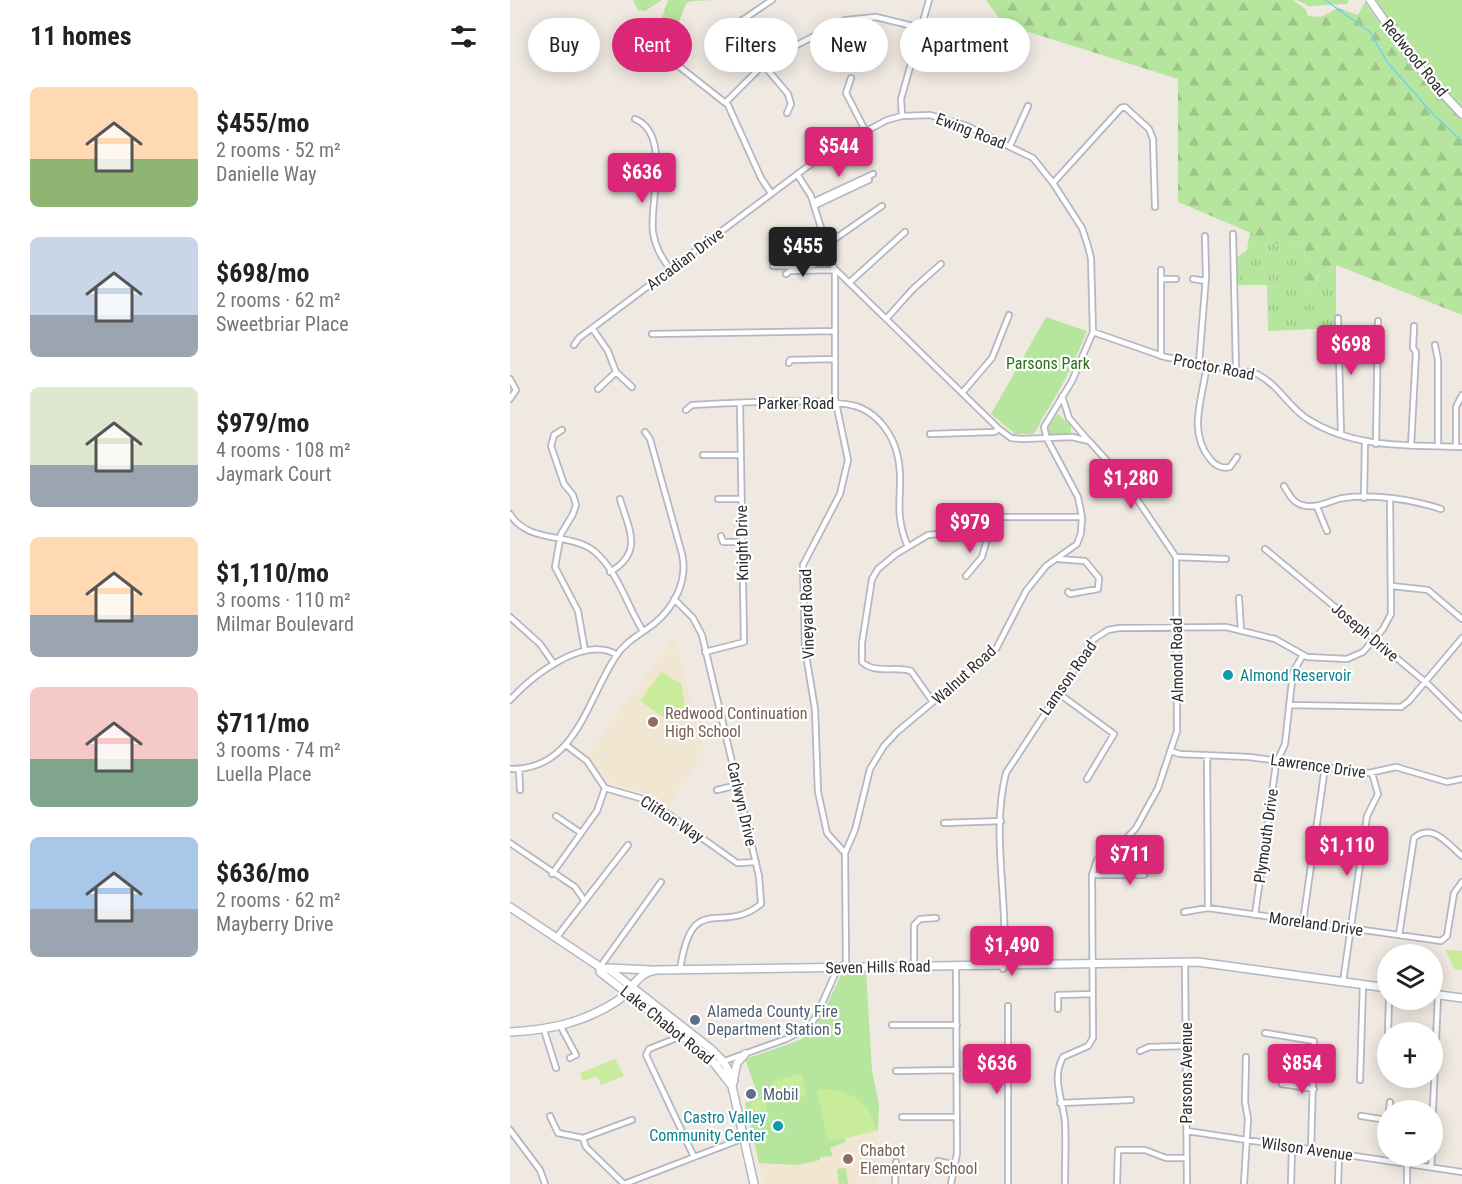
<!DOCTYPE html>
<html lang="en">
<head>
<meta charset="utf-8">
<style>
  body { margin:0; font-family:"Roboto Condensed",sans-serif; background:#f6f6f6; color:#222; height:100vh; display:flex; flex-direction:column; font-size:22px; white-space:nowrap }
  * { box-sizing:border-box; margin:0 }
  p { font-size:20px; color:#767676 }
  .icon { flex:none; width:33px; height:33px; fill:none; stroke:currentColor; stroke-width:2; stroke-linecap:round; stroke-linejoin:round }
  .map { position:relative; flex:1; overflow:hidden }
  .sheet { display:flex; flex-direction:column; background:#fff; width:510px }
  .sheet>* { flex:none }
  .top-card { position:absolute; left:18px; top:18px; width:570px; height:54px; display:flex; gap:12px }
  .fabs { position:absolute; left:867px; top:944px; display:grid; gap:12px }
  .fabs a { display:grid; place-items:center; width:66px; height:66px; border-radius:50%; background:#fff; box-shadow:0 3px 15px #0003; font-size:30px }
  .price { position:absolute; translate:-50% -51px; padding:0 14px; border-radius:6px; background:#db2777; color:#fff; font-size:20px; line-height:39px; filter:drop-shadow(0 2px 3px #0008) }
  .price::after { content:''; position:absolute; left:50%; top:36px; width:18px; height:14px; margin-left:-9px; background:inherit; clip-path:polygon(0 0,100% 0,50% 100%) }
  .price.on { background:#222; color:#fff }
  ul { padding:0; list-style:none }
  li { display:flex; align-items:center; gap:18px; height:150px; padding:0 30px }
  li span { display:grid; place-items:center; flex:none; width:168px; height:120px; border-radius:9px; color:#555 }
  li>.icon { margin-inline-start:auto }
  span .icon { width:72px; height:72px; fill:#fffc; stroke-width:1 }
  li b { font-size:26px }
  h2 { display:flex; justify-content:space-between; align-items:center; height:72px; padding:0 30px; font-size:26px }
  .chip { padding:0 21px; border-radius:27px; background:#fff; box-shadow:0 3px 15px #0003; font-size:21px; line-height:54px }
  .chip.on { background:#db2777; color:#fff }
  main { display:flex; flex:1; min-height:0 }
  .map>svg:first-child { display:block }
  .education { fill:#f0e6d1 }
  .grass { fill:url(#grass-tufts) }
  .forest { fill:url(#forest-firs) }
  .park { fill:#b6e59e }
  .pitch { fill:#c9ec9a }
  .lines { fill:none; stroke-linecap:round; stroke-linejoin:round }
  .stream { stroke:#75cff0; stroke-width:1.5 }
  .street-casing { stroke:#b4b7c1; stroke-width:8 }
  .secondary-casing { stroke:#b4b7c1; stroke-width:10 }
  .street { stroke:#fff; stroke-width:4.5 }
  .secondary { stroke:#fff; stroke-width:7 }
  .culture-dot { fill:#0f9aa8; stroke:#fff; stroke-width:2 }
  .education-dot { fill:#8d6e63; stroke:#fff; stroke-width:2 }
  .service-dot { fill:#5c6f8a; stroke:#fff; stroke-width:2 }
  .labels { text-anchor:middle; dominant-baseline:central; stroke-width:4.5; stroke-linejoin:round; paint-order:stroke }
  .street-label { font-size:16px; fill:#2e2e2e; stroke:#fff }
  .park-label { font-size:16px; fill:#2c6e1b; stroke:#fff }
  .culture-label { font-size:16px; fill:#0d838f; stroke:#fff; text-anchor:start }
  .education-label { font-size:16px; fill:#785e54; stroke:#fff; text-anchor:start }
  .service-label { font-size:16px; fill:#4e5e75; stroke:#fff; text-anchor:start }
</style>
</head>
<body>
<main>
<section class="sheet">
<h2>11 homes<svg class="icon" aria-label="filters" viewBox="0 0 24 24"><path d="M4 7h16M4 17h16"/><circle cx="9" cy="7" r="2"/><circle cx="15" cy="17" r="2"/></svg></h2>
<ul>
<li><span style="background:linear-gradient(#ffd9b3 60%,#8fb573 0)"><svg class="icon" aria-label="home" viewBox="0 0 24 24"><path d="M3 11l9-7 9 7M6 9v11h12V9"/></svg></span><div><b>$455/mo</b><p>2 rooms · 52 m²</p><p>Danielle Way</p></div></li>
<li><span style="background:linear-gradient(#c9d6e8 65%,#9aa5b1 0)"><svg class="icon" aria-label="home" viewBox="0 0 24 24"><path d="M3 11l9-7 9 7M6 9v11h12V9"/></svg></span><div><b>$698/mo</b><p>2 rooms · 62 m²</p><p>Sweetbriar Place</p></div></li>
<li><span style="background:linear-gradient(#dfe7d0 65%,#9aa5b1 0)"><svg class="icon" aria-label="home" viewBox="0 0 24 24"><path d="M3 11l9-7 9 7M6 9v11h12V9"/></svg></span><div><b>$979/mo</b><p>4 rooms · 108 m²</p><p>Jaymark Court</p></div></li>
<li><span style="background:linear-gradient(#ffd9b3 65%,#9aa5b1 0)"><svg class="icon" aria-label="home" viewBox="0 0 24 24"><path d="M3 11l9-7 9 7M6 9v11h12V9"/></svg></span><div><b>$1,110/mo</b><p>3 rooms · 110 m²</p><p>Milmar Boulevard</p></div></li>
<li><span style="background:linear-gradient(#f6c9c9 60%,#7fa58c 0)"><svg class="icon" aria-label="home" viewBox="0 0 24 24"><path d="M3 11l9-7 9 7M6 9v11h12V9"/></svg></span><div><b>$711/mo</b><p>3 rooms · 74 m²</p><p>Luella Place</p></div></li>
<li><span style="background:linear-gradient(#a9c7e8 60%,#9aa5b1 0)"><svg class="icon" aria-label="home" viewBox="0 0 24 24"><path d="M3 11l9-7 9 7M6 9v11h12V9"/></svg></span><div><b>$636/mo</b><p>2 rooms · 62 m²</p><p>Mayberry Drive</p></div></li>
</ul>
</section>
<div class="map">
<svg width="952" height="1184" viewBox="0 0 952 1184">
  <defs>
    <pattern id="grass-tufts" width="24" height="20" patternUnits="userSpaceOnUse" patternTransform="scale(1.5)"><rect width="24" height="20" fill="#b6e59e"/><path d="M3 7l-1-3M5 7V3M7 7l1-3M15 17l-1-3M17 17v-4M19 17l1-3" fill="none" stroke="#9dc588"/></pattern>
    <pattern id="forest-firs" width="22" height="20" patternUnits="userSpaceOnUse" patternTransform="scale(1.5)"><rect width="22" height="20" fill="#b6e59e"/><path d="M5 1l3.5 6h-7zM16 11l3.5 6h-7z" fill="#9dc588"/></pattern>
  </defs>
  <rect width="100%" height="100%" fill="#efe9e1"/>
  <!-- education -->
  <path class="education" d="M165,637L194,755L157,807L136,793L96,781L77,755Z
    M368,1130L365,1184H254L249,1163L279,1165L310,1160V1157H321L320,1148L334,1138Z"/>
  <!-- grass -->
  <path class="grass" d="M123,0H152L135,11L128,10Z
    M158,0H202C196,1 181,0 177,3C174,5 172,21 163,29H153L151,21Z
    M786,0H839L837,4L799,6Z
    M740,231L779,249L785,245L794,247L799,300C808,288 804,279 811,269L826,271V328L758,331L757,285H725V259L737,250Z"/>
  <!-- forest -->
  <path class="forest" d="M476,0H783L795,9L798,16L811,17L828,8L848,15L855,2L900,66L952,120V315L826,265V271L811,270L807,275L803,299L799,300L794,247L785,245L779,249L668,202V79L493,24Z
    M865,0H882L894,23L885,30Z"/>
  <!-- park -->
  <path class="park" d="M873,0H952V114L918,78L923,73L896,39Z
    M536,317L577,331C565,361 552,387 535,414C530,421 529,428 523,434H505L481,414Z
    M548,414L561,426V434H539L538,425Z
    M356,971L362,1070L369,1105L368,1130L335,1138V1142L320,1148L323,1156L310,1157V1160L287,1165L249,1163L235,1103L249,1098L235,1059L290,1040L300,1032L310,1019L331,975L334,972Z
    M336,1168L338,1184H329L327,1169Z"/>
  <!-- pitch -->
  <path class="pitch" d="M442,47L458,60L454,69L435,56Z
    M151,672L171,684L175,705L162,723L130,701Z
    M935,949L952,951V970L944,969Z
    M105,1059L114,1076L91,1085L87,1076L73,1081L70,1073Z
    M290,1074L293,1075L296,1096L266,1102L262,1083L264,1081Z
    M315,1089C342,1091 361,1103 367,1131L319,1141L317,1139L307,1091Z
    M255,1098L258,1110L241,1112L240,1102Z"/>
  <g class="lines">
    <!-- stream -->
    <path class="stream" d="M815,0L860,32L877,62
      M878,63L923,114L952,141"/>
    <!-- street casing -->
    <g class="street-casing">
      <path id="street" d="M262,0L222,27L278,94L281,104L277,113
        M147,49L218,105L251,178L261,193
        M341,78L336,93L355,130
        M216,102L258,60L335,20L366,17L411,28
        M392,116L391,99L419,0
        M125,119C162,134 139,204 143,232C145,247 152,258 160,269
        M500,146L518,106
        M287,174L301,196L325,272V398L338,460L330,494L293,565L295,649L305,709L308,792L317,833L335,853
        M543,183L611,108L615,107L639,129L643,139L645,207
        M303,202L363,174
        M304,206L359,180
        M723,234L726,369
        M316,245L372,206
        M263,266L296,267L321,260
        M324,268L489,429L501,438L512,439L562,437L579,441L612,477L666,557L667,731L648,788L626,828L612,843L587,860L582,875L583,1038L578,1046L553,1057C541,1079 553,1100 555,1122C556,1143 555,1163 555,1184
        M276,274L280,271L325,270
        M651,279H666
        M683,279L695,281
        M340,282L395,232
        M377,318L403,289L431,264
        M828,318L831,434
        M82,328L98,351L106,372
        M583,332L655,357L747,374C769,385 779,408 799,420C845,449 900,445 952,447
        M142,334L325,331
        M64,345L69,338L317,152L377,120L392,116L420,115L457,126L523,158L543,183L572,228L577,243L581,258L583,332L562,381L534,427L537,439L568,497L572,517L571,533L567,544L536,566L516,591L486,649L387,732L374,746L360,769L345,830L335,853L336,962L325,974L306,1017L296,1029L276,1039L206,1064
        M925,345L928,360V446
        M651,356V270
        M279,363L280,360L325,359
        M689,363L696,277L695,236
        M697,364C693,397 677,431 700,459C705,466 713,469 720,467L727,457
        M106,372L122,387
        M0,379L6,390L0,399
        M88,389L106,372
        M452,393L482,358L499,315
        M552,396L559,418L577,439
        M176,410L182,405C216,403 324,396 351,408C369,416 382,434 387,453C396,488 381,508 398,547
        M52,430L44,435L41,446L54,484L63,495L66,505L63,514L51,534L45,567L68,611L75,651
        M420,434L484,432L489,429
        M866,444L868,321
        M901,446L906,352L903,348L904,326
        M946,447V407L952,395
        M193,455H231
        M774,486C780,496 784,505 797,506C810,508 821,500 833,498C865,494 901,499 931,509
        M854,498L855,441
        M208,499H231
        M807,507L817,531
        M0,514C18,544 59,532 84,551C108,571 117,606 133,631
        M211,536L213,542H232
        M755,549L919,685L952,718
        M666,557L716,559
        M548,559L575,561L589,578L588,589L560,594L558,592
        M100,572C134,552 119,530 110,499
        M456,576L472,557L477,539L473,530
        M882,586L918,590L952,619
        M729,598L731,631
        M164,599L183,618L192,635L249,876L251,904C211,937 182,888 170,970
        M0,617L30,644L44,664
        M195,652L234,642L230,404
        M548,693L604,734L577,779
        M0,700C21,677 74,634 107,655
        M423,702L401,671C385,666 364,674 352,662V643L362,579L368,569L386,554L418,535L473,530L489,517H572
        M780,705L891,707L899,701L952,638
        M56,745L77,761L95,788L140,801L227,863L246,862
        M660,751L670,754L739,757L859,773L886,767L937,782L952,779
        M697,755L698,908
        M0,769C65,771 77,700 106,656C116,641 131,634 145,623C165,606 178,580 172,554L140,439L135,432
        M9,770L10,790
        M207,790L228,785
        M46,816L71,833
        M434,823L491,821
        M0,843L65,887L74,900
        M42,874L87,811L95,788
        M582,875H634L633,868
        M674,912L698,908L931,941L937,936L944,893L952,882
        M745,915L766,764L775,744L783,672L793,655
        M793,922L815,767
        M889,935L904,838C922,822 938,844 952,856
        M46,938L118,845
        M675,962L677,1184
        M404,966V925L410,919L426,918
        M90,967L151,882
        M493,969C500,905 480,836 496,773L584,639L598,630L609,628L716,627L765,639L797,657L837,659L853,652L873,629L881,614L880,499
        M833,982L857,816L868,794L862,773
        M498,1006V1184
        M548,1009V995L583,994
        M382,1025H447
        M51,1027L66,1055L60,1058
        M34,1030L46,1068
        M878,1032L879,999
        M171,1033L164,1039L139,1049L136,1055L184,1157
        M755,1033L804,1041L801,1150
        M630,1051L639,1047L676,1046
        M386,1071L447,1070
        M850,1080L853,984
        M772,1084L804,1089
        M550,1103L621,1100
        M879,1110L880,1102
        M40,1116L48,1133L73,1138L122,1120
        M851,1116L877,1120
        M392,1117H447
        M0,1130L30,1170L35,1184
        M922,1130L928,995
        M677,1131L952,1172
        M73,1138L76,1147L114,1184
        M428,1161L445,1165
        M921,1167L922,1155
        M114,1184L234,1138
        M385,1184L386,1162
        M441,1184L447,1153L446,965
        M607,1184L608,1150H635L656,1158H677
        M734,1184L738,1119L735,1102L736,1057
        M781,1184L782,1147
        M828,1184L829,1154
        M897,1184V1164"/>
    </g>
    <!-- secondary casing -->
    <g class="secondary-casing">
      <path id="secondary" d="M860,0L902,60L952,114
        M0,907L90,967L100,970L201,1049L213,1061L224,1080L222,1086L244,1184
        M90,967V972L200,1058L222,1086
        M98,968L141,970
        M922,994L952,998
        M0,1032C39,1030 73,1023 107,1001C122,991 126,973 146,970L688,962L878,988
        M224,1077L227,1063L235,1054"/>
    </g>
    <!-- street -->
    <use href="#street" class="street"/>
    <!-- secondary -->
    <use href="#secondary" class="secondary"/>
  </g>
  <!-- markers -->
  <g class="culture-dot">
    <circle cx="718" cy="675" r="6"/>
    <circle cx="268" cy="1126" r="6"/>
  </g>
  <g class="education-dot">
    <circle cx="143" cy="722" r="6"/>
    <circle cx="338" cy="1159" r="6"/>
  </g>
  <g class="service-dot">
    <circle cx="185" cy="1020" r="6"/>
    <circle cx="241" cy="1094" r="6"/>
  </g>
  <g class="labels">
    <!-- street labels -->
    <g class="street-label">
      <text transform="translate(905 58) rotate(51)">Redwood Road</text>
      <text transform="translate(461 131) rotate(21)">Ewing Road</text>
      <text transform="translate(175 259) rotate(-37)">Arcadian Drive</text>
      <text transform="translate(704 367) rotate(11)">Proctor Road</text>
      <text x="286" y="403">Parker Road</text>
      <text transform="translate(232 543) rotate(-91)">Knight Drive</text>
      <text transform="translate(297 614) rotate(-92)">Vineyard Road</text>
      <text transform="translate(855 632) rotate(40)">Joseph Drive</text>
      <text transform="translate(667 660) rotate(-91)">Almond Road</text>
      <text transform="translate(454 675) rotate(-42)">Walnut Road</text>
      <text transform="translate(558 678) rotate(-55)">Lamson Road</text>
      <text transform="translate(808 766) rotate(8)">Lawrence Drive</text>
      <text transform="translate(232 804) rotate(77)">Carlwyn Drive</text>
      <text transform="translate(162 819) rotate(33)">Clifton Way</text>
      <text transform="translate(756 836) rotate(-82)">Plymouth Drive</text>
      <text transform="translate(806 924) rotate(8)">Moreland Drive</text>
      <text transform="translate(368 967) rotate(-1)">Seven Hills Road</text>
      <text transform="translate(157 1025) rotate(39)">Lake Chabot Road</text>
      <text transform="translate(676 1073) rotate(-90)">Parsons Avenue</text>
      <text transform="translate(797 1149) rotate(8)">Wilson Avenue</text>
    </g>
    <!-- park labels -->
    <g class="park-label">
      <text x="538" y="363">Parsons Park</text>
    </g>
    <!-- culture labels -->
    <g class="culture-label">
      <text x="730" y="675">Almond Reservoir</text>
      <text x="256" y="1117" text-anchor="end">Castro Valley<tspan x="256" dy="18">Community Center</tspan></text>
    </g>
    <!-- education labels -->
    <g class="education-label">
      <text x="155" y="713">Redwood Continuation<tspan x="155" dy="18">High School</tspan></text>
      <text x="350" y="1150">Chabot<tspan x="350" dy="18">Elementary School</tspan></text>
    </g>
    <!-- service labels -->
    <g class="service-label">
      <text x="197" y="1011">Alameda County Fire<tspan x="197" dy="18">Department Station 5</tspan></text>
      <text x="253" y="1094">Mobil</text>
    </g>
  </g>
</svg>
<div class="fabs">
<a><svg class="icon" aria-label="layers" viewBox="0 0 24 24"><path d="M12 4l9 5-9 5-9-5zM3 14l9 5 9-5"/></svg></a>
<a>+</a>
<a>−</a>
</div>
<b class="price" style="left:329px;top:178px">$544</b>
<b class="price" style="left:132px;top:204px">$636</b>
<b class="price on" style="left:293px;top:278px">$455</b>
<b class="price" style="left:841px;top:376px">$698</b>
<b class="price" style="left:621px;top:510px">$1,280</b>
<b class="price" style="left:460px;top:554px">$979</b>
<b class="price" style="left:837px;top:877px">$1,110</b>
<b class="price" style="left:620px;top:886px">$711</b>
<b class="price" style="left:502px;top:977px">$1,490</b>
<b class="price" style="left:487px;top:1095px">$636</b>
<b class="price" style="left:792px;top:1095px">$854</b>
<div class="top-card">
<a class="chip">Buy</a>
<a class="chip on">Rent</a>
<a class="chip">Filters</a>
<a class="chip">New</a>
<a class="chip">Apartment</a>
</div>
</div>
</main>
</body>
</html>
